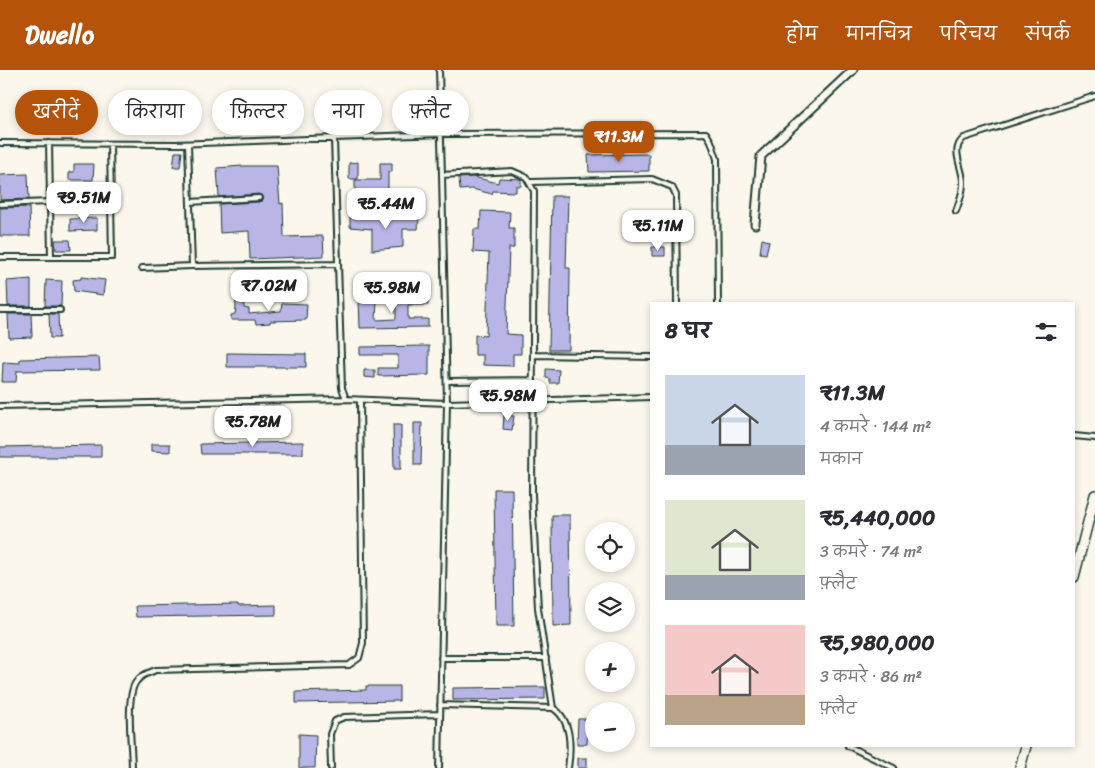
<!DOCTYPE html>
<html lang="hi">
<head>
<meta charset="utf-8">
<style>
  body { margin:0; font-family:Sriracha,"Playpen Sans Deva",sans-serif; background:#f7f7f7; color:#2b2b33; height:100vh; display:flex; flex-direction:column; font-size:19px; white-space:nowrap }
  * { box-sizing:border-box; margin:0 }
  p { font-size:16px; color:#7c7c81 }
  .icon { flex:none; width:28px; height:28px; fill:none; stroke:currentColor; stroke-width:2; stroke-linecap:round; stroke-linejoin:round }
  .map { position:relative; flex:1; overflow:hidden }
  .details { position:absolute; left:650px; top:232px; width:425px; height:445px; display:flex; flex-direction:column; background:#fff; border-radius:0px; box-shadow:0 2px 8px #0003 }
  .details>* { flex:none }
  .banner { position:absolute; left:15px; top:20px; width:475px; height:45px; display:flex; gap:10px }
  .controls { position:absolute; left:585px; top:452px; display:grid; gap:10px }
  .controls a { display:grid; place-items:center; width:50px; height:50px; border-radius:50%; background:#fff; box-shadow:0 2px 8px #0003; font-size:25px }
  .price { position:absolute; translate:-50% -42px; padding:0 11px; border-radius:10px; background:#fff; color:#222; font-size:16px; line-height:32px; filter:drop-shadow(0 1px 2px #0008) }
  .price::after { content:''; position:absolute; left:50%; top:30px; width:15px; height:11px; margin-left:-8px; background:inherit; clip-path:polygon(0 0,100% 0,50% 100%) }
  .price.current { background:#b45309; color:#fff }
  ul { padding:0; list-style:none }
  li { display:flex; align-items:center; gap:15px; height:125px; padding:0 15px }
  li span { display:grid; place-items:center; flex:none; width:140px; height:100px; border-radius:0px; color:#555 }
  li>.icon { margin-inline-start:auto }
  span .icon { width:60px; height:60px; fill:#fffc; stroke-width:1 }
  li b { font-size:21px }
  h2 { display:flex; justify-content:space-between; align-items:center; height:60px; padding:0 15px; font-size:21px }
  .chip { padding:0 18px; border-radius:22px; background:#fff; box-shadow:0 2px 8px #0003; font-size:18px; line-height:45px }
  .chip.current { background:#b45309; color:#fff }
  header { display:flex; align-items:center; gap:30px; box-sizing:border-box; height:70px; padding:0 25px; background:#b45309; color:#fff }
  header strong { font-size:24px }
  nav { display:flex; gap:28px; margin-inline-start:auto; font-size:18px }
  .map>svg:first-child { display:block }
  .building { fill:#b9b6e7; stroke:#1f3d34 }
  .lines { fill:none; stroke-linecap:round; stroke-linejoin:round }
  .service-casing { stroke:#1f3d34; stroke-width:8 }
  .minor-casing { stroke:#1f3d34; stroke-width:11 }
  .tertiary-casing { stroke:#1f3d34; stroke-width:12 }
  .service { stroke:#fbf7ec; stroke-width:4 }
  .minor { stroke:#fbf7ec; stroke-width:7 }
  .tertiary { stroke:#fbf7ec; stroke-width:9 }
</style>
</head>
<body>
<header>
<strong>Dwello</strong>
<nav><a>होम</a><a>मानचित्र</a><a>परिचय</a><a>संपर्क</a></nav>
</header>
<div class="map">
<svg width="1095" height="698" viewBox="0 0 1095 698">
  <rect width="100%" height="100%" fill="#fbf7ec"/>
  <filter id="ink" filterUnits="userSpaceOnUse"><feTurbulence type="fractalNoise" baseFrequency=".02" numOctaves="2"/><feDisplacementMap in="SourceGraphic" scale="10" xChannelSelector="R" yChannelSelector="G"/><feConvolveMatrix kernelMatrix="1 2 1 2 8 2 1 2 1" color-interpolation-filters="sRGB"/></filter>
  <g filter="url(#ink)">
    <!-- building -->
    <path class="building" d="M175,82H182L180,97H173Z
      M649,84V101L589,102L588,85Z
      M358,92V109H349V93Z
      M380,93H392V102H388V121L355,122V110H380Z
      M74,94H94L93,110H69V102H74Z
      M242,96H277L280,134L283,133L284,167L323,166L324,186L250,189L249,161L220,163L219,134L259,132L263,129L259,124L219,127L217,98Z
      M28,104L29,129L0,130V105Z
      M473,107L498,113L499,108L521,109V116H516V122L493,121L492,124L472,119L460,120L459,108Z
      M552,126H568L566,198H570L569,280H549Z
      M29,137L30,166H0V138Z
      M481,141L510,142L509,158H514V178H509L506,264L521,265V284H513V296L483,295V285H475V265L486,266L489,183L473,182L474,159H480Z
      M350,147H419L418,159H403V177L372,180V159L350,157Z
      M97,148V160L70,161V149Z
      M762,169L769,171L766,184L760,183Z
      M55,170H70L71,180H56Z
      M652,177H665V186H652Z
      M81,207L105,210L103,225L74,221L73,210L81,209Z
      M31,209V236H8L7,211Z
      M46,210L62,211L61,236H45Z
      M235,221H243L244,238L249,239V244L281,241L282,233L307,234L306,250L270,251V253L256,254L255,250H231V245L235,244L236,238Z
      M427,225L428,235H408V249H428V257L360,258L359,229H377L376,250L396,249V227Z
      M8,244H31L32,267L9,268Z
      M49,244H58L59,268H50Z
      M429,276V305L378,306V298H398V285H360V277Z
      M227,283L306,284V297H227Z
      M99,287L100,300L17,301L16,312H2L3,292L20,293V289Z
      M546,299L559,300L558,313H550V309L546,308Z
      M364,300H375V308L364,307Z
      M504,345L514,346L512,360L503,359Z
      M414,353H422L421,395H414Z
      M393,355H401V399H394Z
      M303,372V384H201L200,374Z
      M151,374H170V382L151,381Z
      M101,375V387H0V377Z
      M494,419H512L514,556H496Z
      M552,445H570L571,555L553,556Z
      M238,534V536L276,535V545L136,547L135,536Z
      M366,616H399V631L296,633V622L366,620Z
      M545,617V629L453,630V618Z
      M578,649H588L587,674H577Z
      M299,664L316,665L315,698H299Z
      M578,688H587V698H578Z"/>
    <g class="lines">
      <!-- service casing -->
      <g class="service-casing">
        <path id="service" d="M439,0L442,105L512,101L526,107L534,121L532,425L538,538L553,638
          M334,69L342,318L346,329
          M0,73L176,74L441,64L706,63L711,71L717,89L718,234
          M49,73L51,187
          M188,74L192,196L338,194
          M531,112L652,109L672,117L676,125L677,234
          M190,132L259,128
          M0,134L49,132
          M956,141C959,132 963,123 963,114C964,98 949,80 964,68L1095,26
          M0,187H112L110,74
          M142,198L192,196
          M0,240H60
          M533,285L651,287
          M447,311L533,310
          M0,336L346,329L447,333L651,327
          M1074,366L1095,368
          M441,588H546
          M440,635L553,638C572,650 571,678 568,698
          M848,676L894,698
          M132,698C132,679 125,627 136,612C141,605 148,603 156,600L349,595L359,588L363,573L360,331
          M331,698L330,664L335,651L344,647L440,644
          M439,698L447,333L442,105"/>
      </g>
      <!-- minor casing -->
      <g class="minor-casing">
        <path id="minor" d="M755,154L761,86L853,0"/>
      </g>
      <!-- tertiary casing -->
      <g class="tertiary-casing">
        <path id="tertiary" d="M1074,507L1095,425
          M1020,698L1026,676"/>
      </g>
      <!-- service -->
      <use href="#service" class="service"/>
      <!-- minor -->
      <use href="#minor" class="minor"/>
      <!-- tertiary -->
      <use href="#tertiary" class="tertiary"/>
    </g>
  </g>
</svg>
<div class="controls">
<a><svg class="icon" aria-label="locate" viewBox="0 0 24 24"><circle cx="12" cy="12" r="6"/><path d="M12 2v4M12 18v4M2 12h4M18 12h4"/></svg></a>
<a><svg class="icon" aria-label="layers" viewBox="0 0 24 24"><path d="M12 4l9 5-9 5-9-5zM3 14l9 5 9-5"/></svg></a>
<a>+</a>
<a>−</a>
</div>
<b class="price current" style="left:619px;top:93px">₹11.3M</b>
<b class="price" style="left:84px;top:154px">₹9.51M</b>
<b class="price" style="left:386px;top:160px">₹5.44M</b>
<b class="price" style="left:658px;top:182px">₹5.11M</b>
<b class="price" style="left:269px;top:242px">₹7.02M</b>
<b class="price" style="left:392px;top:244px">₹5.98M</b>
<b class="price" style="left:508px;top:352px">₹5.98M</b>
<b class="price" style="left:253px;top:378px">₹5.78M</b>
<div class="banner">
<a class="chip current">खरीदें</a>
<a class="chip">किराया</a>
<a class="chip">फ़िल्टर</a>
<a class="chip">नया</a>
<a class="chip">फ़्लैट</a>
</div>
<section class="details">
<h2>8 घर<svg class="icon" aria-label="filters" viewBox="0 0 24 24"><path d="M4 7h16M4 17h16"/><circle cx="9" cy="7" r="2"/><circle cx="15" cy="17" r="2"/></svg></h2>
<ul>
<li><span style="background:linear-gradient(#c9d6e8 70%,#9aa5b1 0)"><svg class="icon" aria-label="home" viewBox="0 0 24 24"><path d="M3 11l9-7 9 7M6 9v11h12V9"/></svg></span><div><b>₹11.3M</b><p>4 कमरे · 144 m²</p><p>मकान</p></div></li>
<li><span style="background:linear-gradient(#dfe7d0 75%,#9aa5b1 0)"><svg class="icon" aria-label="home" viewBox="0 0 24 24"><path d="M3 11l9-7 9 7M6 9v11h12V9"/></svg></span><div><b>₹5,440,000</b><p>3 कमरे · 74 m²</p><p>फ़्लैट</p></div></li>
<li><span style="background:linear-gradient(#f6c9c9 70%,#b9a48a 0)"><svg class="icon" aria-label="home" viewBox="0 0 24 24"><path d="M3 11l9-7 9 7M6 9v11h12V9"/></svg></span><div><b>₹5,980,000</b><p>3 कमरे · 86 m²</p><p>फ़्लैट</p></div></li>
</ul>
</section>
</div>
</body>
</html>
